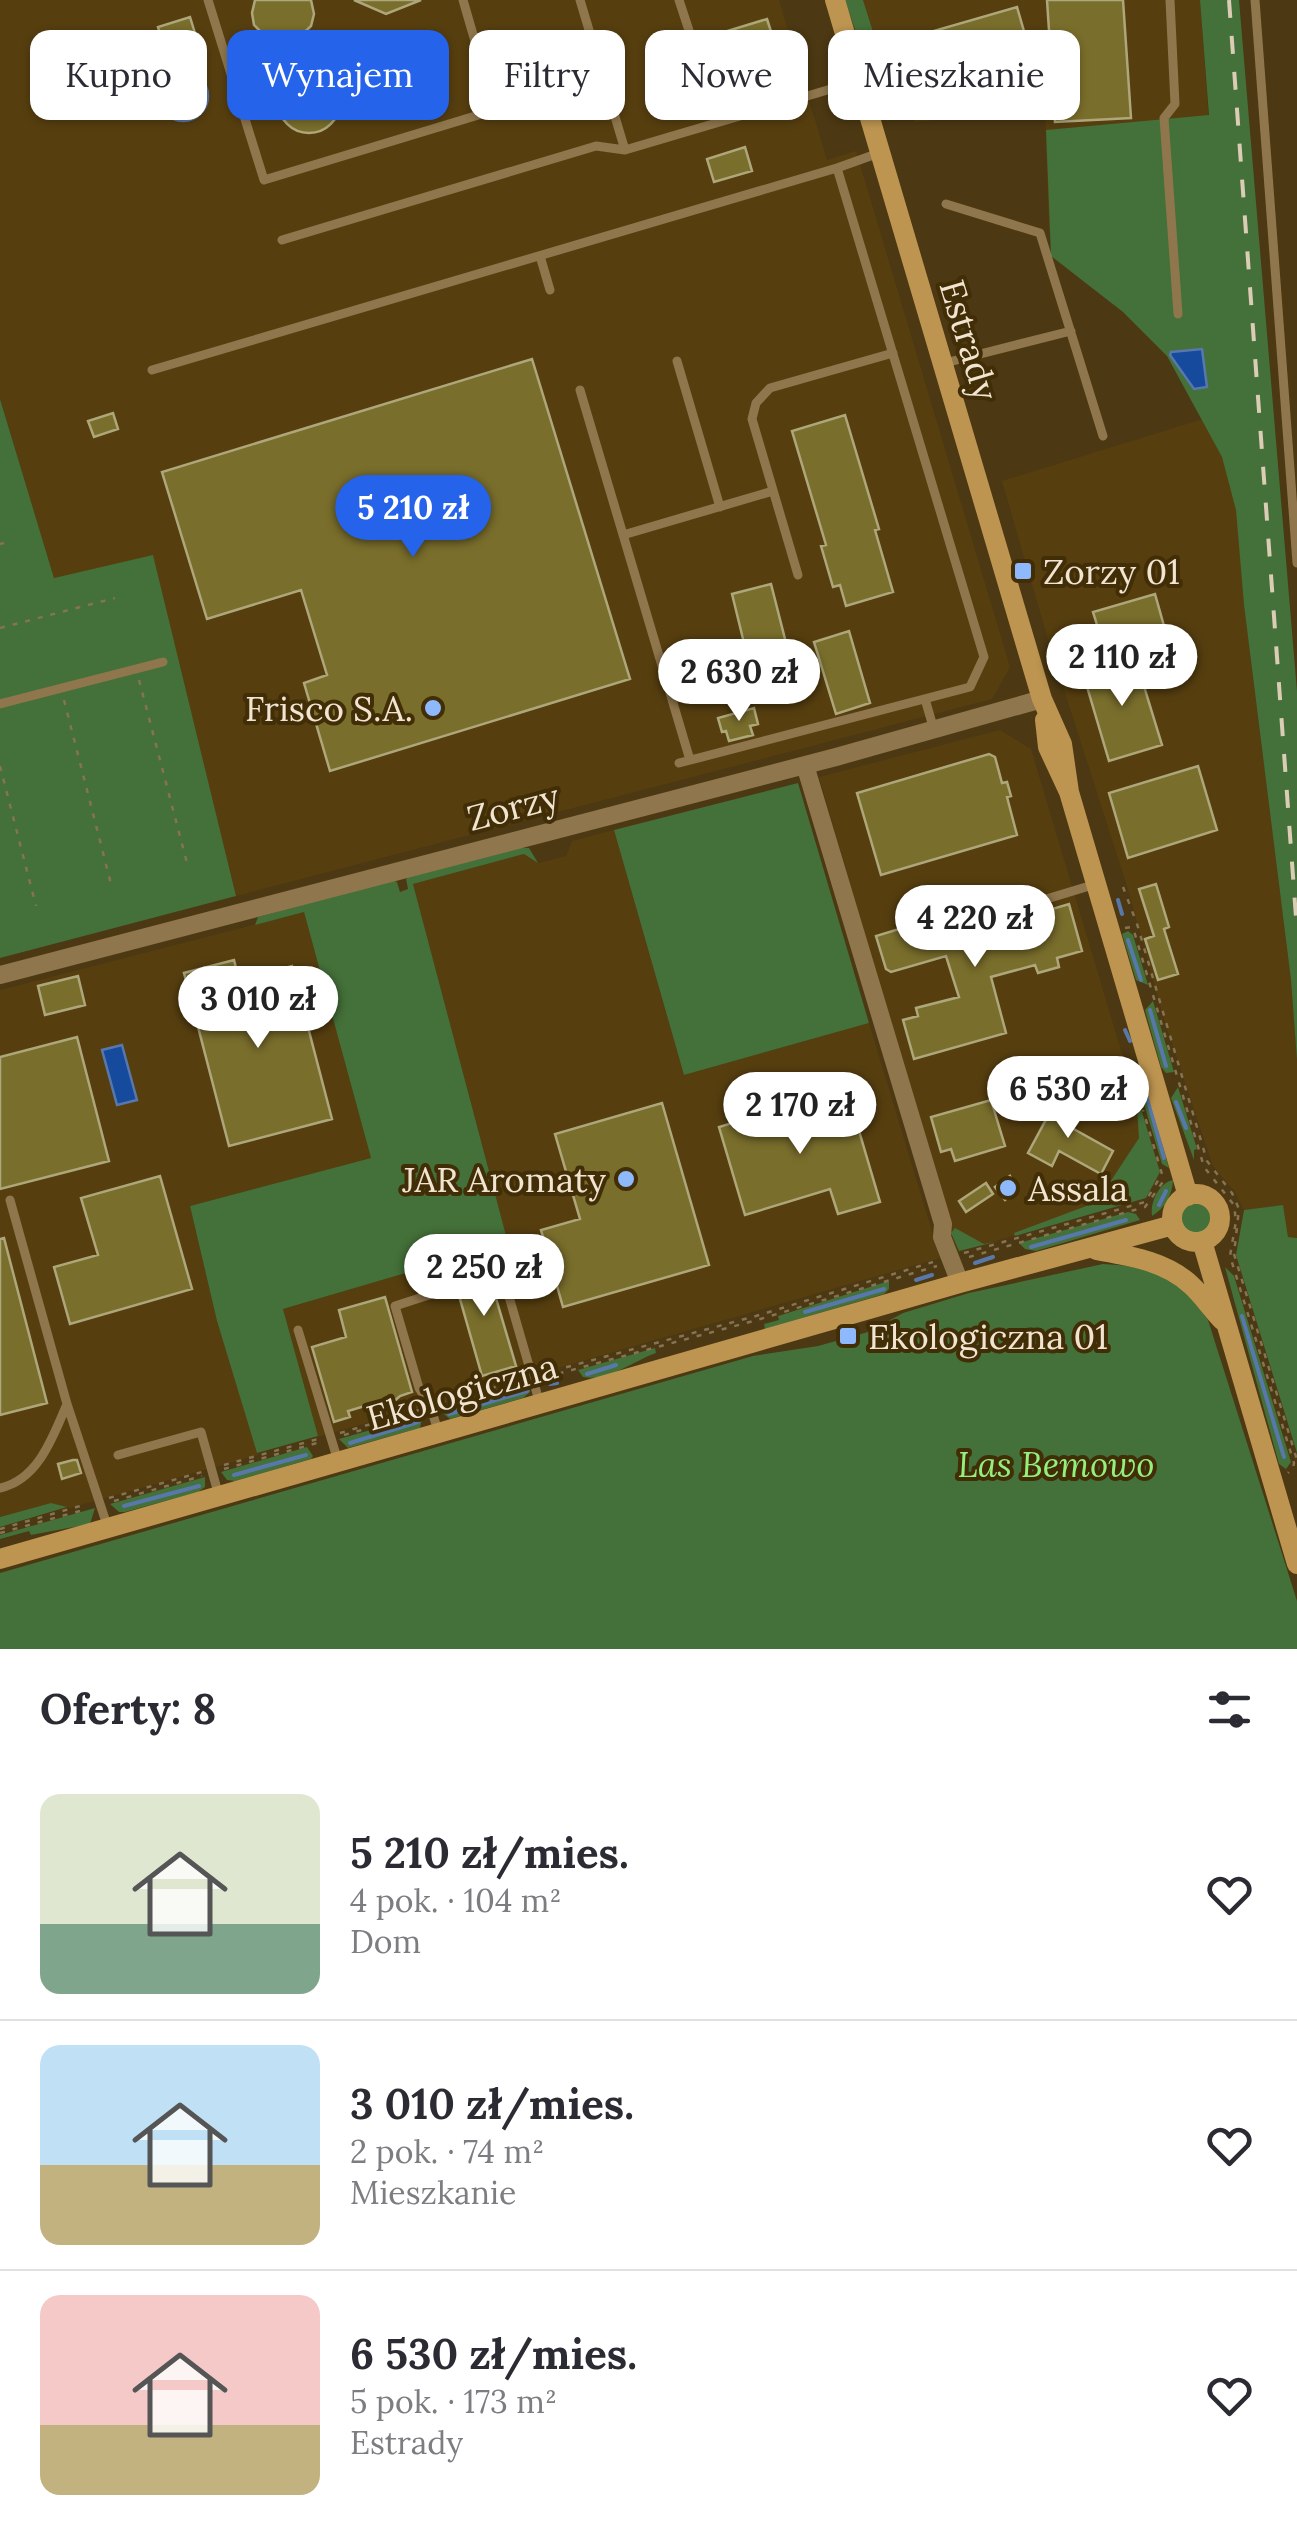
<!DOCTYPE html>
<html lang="pl">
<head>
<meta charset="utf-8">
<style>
  body { margin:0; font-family:Lora,serif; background:#f2f2f3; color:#2b2b33; height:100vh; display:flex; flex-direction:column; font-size:38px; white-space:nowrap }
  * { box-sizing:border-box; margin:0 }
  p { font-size:32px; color:#7c7c81 }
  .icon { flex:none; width:55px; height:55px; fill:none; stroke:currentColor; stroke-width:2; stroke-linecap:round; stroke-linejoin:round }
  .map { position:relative; height:1649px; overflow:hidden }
  .sheet { display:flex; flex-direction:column; background:#fff; flex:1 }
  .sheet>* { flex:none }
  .banner { position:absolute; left:30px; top:30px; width:1238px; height:90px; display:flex; gap:20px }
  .price { position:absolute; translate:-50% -85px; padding:0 22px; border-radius:35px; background:#fff; color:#222; font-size:32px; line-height:65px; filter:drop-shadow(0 2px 5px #0008) }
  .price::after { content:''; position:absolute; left:50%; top:60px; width:30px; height:22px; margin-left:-15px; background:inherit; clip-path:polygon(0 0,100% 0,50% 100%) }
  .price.on { background:#2563eb; color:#fff }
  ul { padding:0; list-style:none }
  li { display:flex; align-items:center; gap:30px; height:250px; padding:0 40px }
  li+li { border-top:2px solid #e1e1e2 }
  li span { display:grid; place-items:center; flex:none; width:280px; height:200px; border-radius:20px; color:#555 }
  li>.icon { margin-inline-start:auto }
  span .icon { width:120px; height:120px; fill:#fffc; stroke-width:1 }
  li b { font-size:42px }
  h2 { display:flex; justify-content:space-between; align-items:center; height:120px; padding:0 40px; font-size:42px }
  .chip { padding:0 35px; border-radius:20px; background:#fff; box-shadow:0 2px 8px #0004; font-size:35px; line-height:90px }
  .chip.on { background:#2563eb; color:#fff }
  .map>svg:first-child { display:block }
  .built { fill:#563e0f }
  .green { fill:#447039 }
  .water { fill:#164a9d; stroke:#5878ac; stroke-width:2.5 }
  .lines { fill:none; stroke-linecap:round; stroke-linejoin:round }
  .stream { stroke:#5878ac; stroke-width:4 }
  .building { fill:#7a6e2c; stroke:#aea77b; stroke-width:2.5 }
  .path { stroke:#857353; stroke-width:2.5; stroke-dasharray:5 8; stroke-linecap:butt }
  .lane { stroke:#8f764c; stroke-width:9 }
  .street { stroke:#8f764c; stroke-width:18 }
  .secondary { stroke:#bd9551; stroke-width:20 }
  .rail { stroke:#daccb5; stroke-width:4; stroke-dasharray:18 18; stroke-linecap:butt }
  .poi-dot { fill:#8eb9fd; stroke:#412d06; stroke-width:4 }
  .labels { text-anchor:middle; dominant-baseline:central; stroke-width:8; stroke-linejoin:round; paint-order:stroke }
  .street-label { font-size:35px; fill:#f1e4d0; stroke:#412d06 }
  .poi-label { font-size:35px; fill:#f1e4d0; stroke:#412d06; text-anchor:start }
  .park-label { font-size:35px; font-style:italic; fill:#94f07d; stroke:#412d06 }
</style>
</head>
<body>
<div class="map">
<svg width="1297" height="1649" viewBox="0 0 1297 1649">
  <rect width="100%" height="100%" fill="#4c3812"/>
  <!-- built -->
  <path class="built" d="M0,0H779L827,160L856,151L1010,667L992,699L236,896L153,556L54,578L0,399Z
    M863,0H1200L1244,605L1291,980L1297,1060V1238L1288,1237L1283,1206L1244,1210L1235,1192L1213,1166L1163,1016L1127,886L1049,643L1002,481L1203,419L1167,356L1049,230L1045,109L915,122L904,106L896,79L889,80Z
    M1000,730L1031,749L1158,1174L1144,1198L958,1252L819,777Z
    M614,830L684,1075L869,1023L940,1258L318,1437L283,1309L508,1243L413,884L524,854L539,863L566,856L572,841Z
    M304,912L371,1158L190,1206L217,1321L258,1455L70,1508L51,1503L0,1517V990Z"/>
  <!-- green -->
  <path class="green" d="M845,0H863L883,63L878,69L868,68Z
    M1200,0H1239L1297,691V1060L1291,980L1244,605L1236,510L1222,457L1167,356L1123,312L1051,256L1046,130L1209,115Z
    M0,399L54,578L153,555L236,896L0,958Z
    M798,783L869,1023L684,1075L614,830Z
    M518,848H529L538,863L524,854L413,884L508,1243L283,1309L318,1436L257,1453L217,1321L190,1206L371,1158L304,912L255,925L258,917L392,880L397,882L400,892L408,889L406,879L409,876Z
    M1128,931L1133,935L1148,985L1136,980L1122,934Z
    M1153,1001L1174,1072L1166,1073L1161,1067L1145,1010Z
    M1136,1077L1145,1084L1169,1168L1162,1164Z
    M1178,1087L1197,1149L1194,1150V1160L1171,1098Z
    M1136,1092L1160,1172L1146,1198L1015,1236L1014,1233L1097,1202L1139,1138Z
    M1173,1180C1172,1196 1165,1208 1152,1216C1150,1202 1159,1183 1173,1180Z
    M1181 1219a15 15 0 1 1 30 0a15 15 0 1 1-30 0Z
    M1283,1205L1288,1237L1297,1238V1453L1236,1255L1244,1210Z
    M1128,1212L1136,1214L1140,1220L1036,1251L1025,1249L1019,1243Z
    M955,1228L984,1244L999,1241L959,1251L951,1233Z
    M1103,1264C1157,1267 1175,1275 1208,1320L1297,1601V1649H0V1573L753,1356L818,1346L868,1332L903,1313L969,1293Z
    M1225,1267L1234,1276L1291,1462L1286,1469L1279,1464Z
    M889,1281V1289L884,1294L765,1329L764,1324L779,1320L778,1316Z
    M655,1348L656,1353C633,1361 608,1382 583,1377L578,1370Z
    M530,1384V1392L523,1398L450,1419L439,1410Z
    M423,1415L420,1428L348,1448L339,1439Z
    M307,1447L313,1456L311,1459L235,1481L227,1480L221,1472Z
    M205,1477V1487L198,1492L125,1512H119L110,1504Z
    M51,1503L67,1507L0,1527V1517Z
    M95,1508L90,1524L31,1535L29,1531L0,1539V1535Z"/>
  <!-- water -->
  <path class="water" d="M158 96a25 25 0 1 1 50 0a25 25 0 1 1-50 0Z
    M1202,349L1207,387L1194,389L1170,355L1171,352Z
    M122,1045L137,1100L117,1105L102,1050Z"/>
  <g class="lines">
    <!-- stream -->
    <path class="stream" d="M1118,900L1122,914
      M1128,940L1141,980
      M1150,1010L1166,1066
      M1125,1030L1130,1041
      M1145,1089L1164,1158
      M1176,1102L1186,1128
      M1159,1205L1166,1191
      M1031,1247L1126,1220
      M975,1263L993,1257
      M916,1280L932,1275
      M805,1312L884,1289
      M1242,1316L1284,1457
      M587,1374L616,1365
      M550,1384L557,1383
      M449,1414L527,1391
      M350,1443L418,1422
      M234,1475L306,1455
      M124,1506L199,1486"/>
  </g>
  <!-- building -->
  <path class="building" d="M255,0H311L314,14L311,26L294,42H271L254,25L252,13Z
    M354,0H421L386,14Z
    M1047,0H1123L1131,118L1055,122Z
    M1017,7L1034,66L1013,72L1006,48L928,70L923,50L896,58L892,43Z
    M190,17L198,43L166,53L158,27Z
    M767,19L775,44L708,64L701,39Z
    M381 71a31 31 0 1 1 62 0a31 31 0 1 1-62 0Z
    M278 102a31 31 0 1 1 62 0a31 31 0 1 1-62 0Z
    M952,86L953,92L973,89L976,106L955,109L956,114L933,118L929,89Z
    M1022,99L1023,111L990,113L989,101Z
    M745,147L752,171L714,182L707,159Z
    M532,359L630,679L330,771L304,683L327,675L301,590L207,619L162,472Z
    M113,413L118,429L94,437L88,421Z
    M845,415L879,529L875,530L893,592L846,606L840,585L833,587L821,546L826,545L792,431Z
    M771,584L797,686L757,696L732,594Z
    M1155,594L1164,626L1103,644L1093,612Z
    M849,631L870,703L836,714L814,642Z
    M1135,657L1162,745L1109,761L1083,673Z
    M754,708L758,724L750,726L753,735L729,741L726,731L722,732L718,718Z
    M989,754L995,757L1002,783L1007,782L1011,796L1007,797L1017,835L881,875L857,793Z
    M1198,766L1217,830L1128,858L1109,793Z
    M1156,884L1169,927L1164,929L1178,974L1158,980L1145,939L1154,936L1139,889Z
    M1069,904L1082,951L1057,958L1059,967L1038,973L1035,965L991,977L1006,1033L914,1059L903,1020L918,1016L916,1008L959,997L946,956L891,972L886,969L876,936L961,910L968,934Z
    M234,960L239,980L292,966L332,1119L229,1146L184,973Z
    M78,976L85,1005L45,1015L38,986Z
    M77,1037L109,1161L0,1189V1057Z
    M1061,1075L1064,1087L1037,1095L1033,1083Z
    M831,1093L839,1118L854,1114L880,1202L838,1214L830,1189L745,1215L719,1127Z
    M991,1100L1005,1146L955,1161L951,1149L941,1152L931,1117Z
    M1056,1101L1079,1113L1072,1128L1113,1151L1101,1174L1059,1151L1052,1166L1028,1153Z
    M662,1103L709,1265L563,1307L541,1230L580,1219L555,1134Z
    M160,1176L192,1289L70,1324L54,1267L98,1255L81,1198Z
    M1010,1176L1017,1190L1005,1200L995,1187Z
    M986,1183L993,1194L966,1212L959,1201Z
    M4,1238L47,1403L0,1415V1239Z
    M485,1261L516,1366L482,1376L452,1271Z
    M385,1297L412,1392L400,1396L391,1404L378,1402L348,1411L350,1417L334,1422L312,1347L346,1337L339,1310Z
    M73,1460H77L81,1473L62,1479L58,1464Z"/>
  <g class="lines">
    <!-- path -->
    <path class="path" d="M0,544L4,543
      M0,628L115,598
      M139,680L187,863
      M64,700L112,888
      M0,766L36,906
      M1123,887L1137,924L1207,1161L1232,1193L1239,1209L1234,1254L1297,1460
      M1125,928L1131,927L1134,931L1204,1167L1234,1205L1236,1221L1230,1256L1294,1463L1293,1468L1288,1473
      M964,1253L1145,1202L1162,1174L1143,1110
      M969,1257L1145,1207L1165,1179
      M541,1374L756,1316L933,1262
      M546,1377L757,1320L937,1266
      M441,1403L519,1380
      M445,1406L524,1383
      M340,1433L419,1410
      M344,1435L418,1414
      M224,1465L318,1439
      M224,1469L317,1443
      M109,1498L202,1472
      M114,1501L202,1476
      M0,1529L87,1504
      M0,1533L87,1509"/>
    <!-- lane -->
    <path class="lane" d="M208,0L264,180L495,110L463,0
      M580,0L625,150
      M679,0L719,122
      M1170,0L1175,104L1164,118L1178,314
      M1255,0L1297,563
      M946,204L1040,233L1103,436
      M282,240L596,146L625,150L858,81
      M540,256L550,290
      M677,361L720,507
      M945,363L1071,331
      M152,370L837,168L879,153
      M580,390L690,760
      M623,535L773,491
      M798,575L752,419L756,403L770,388L893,353
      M925,699L934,730
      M0,704L163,662
      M679,763L970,687L984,657L837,168
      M987,917L1096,884
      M10,1200L67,1404L108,1528
      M499,1262L540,1404
      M429,1295L395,1306L419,1388L430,1405L438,1431
      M298,1330L338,1461
      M118,1455L201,1432L219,1496
      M0,1488C38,1480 53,1437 67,1404"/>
    <!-- street -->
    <path class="street" d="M805,765L943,1224L942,1237L960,1283
      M0,975L836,757L1042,699"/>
    <!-- secondary -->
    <path class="secondary" d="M835,0L1042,699L1062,744L1069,792
      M1045,720L1048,747L1069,792L1188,1196
      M1172 1218a24 24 0 1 1 48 0a24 24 0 1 1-48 0Z
      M1202,1241L1297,1564
      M1096,1250C1130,1256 1166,1261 1191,1285C1203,1296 1212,1310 1223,1321
      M0,1559L960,1283L1173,1225"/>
    <!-- rail -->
    <path class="rail" d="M1229,0L1297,931"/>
  </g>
  <!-- markers -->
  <g class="poi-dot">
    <rect x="1013" y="561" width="20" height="20" rx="5"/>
    <circle cx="433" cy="708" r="10"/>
    <circle cx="626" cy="1179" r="10"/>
    <circle cx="1008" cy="1188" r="10"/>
    <rect x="838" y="1326" width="20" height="20" rx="5"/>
  </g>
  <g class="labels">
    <!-- street labels -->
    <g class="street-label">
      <text transform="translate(969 340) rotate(73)">Estrady</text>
      <text transform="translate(513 807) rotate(-15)">Zorzy</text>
      <text transform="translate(462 1392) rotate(-16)">Ekologiczna</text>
    </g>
    <!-- poi labels -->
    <g class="poi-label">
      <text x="1043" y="571">Zorzy 01</text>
      <text x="413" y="708" text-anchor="end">Frisco S.A.</text>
      <text x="606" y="1179" text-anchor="end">JAR Aromaty</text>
      <text x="1028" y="1188">Assala</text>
      <text x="868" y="1336">Ekologiczna 01</text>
    </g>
    <!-- park labels -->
    <g class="park-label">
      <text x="1056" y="1464">Las Bemowo</text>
    </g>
  </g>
</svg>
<b class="price on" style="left:413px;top:560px">5 210 zł</b>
<b class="price" style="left:1122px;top:709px">2 110 zł</b>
<b class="price" style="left:739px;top:724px">2 630 zł</b>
<b class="price" style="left:975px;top:970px">4 220 zł</b>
<b class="price" style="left:258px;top:1051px">3 010 zł</b>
<b class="price" style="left:1068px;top:1141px">6 530 zł</b>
<b class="price" style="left:800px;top:1157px">2 170 zł</b>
<b class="price" style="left:484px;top:1319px">2 250 zł</b>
<div class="banner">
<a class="chip">Kupno</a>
<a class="chip on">Wynajem</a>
<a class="chip">Filtry</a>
<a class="chip">Nowe</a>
<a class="chip">Mieszkanie</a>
</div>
</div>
<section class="sheet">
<h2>Oferty: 8<svg class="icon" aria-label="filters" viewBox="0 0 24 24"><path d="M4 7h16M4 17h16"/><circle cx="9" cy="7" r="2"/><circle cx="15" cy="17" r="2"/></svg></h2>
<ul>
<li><span style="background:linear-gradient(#dfe7d0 65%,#7fa58c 0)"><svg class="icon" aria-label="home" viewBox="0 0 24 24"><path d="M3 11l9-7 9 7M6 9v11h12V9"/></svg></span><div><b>5 210 zł/mies.</b><p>4 pok. · 104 m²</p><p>Dom</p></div><svg class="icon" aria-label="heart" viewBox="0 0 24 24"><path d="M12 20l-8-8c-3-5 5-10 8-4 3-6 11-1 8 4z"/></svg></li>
<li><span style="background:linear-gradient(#bfe0f5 60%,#c2b280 0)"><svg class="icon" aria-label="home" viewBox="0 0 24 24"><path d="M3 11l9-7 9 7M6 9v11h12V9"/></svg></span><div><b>3 010 zł/mies.</b><p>2 pok. · 74 m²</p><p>Mieszkanie</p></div><svg class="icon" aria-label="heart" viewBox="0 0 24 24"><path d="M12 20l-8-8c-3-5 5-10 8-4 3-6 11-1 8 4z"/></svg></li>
<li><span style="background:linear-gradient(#f6c9c9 65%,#c2b280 0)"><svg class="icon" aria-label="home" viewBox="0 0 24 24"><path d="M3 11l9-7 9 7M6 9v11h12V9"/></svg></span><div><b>6 530 zł/mies.</b><p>5 pok. · 173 m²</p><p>Estrady</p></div><svg class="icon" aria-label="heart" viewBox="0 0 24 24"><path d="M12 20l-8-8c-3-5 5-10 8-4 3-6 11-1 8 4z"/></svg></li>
</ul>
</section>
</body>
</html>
